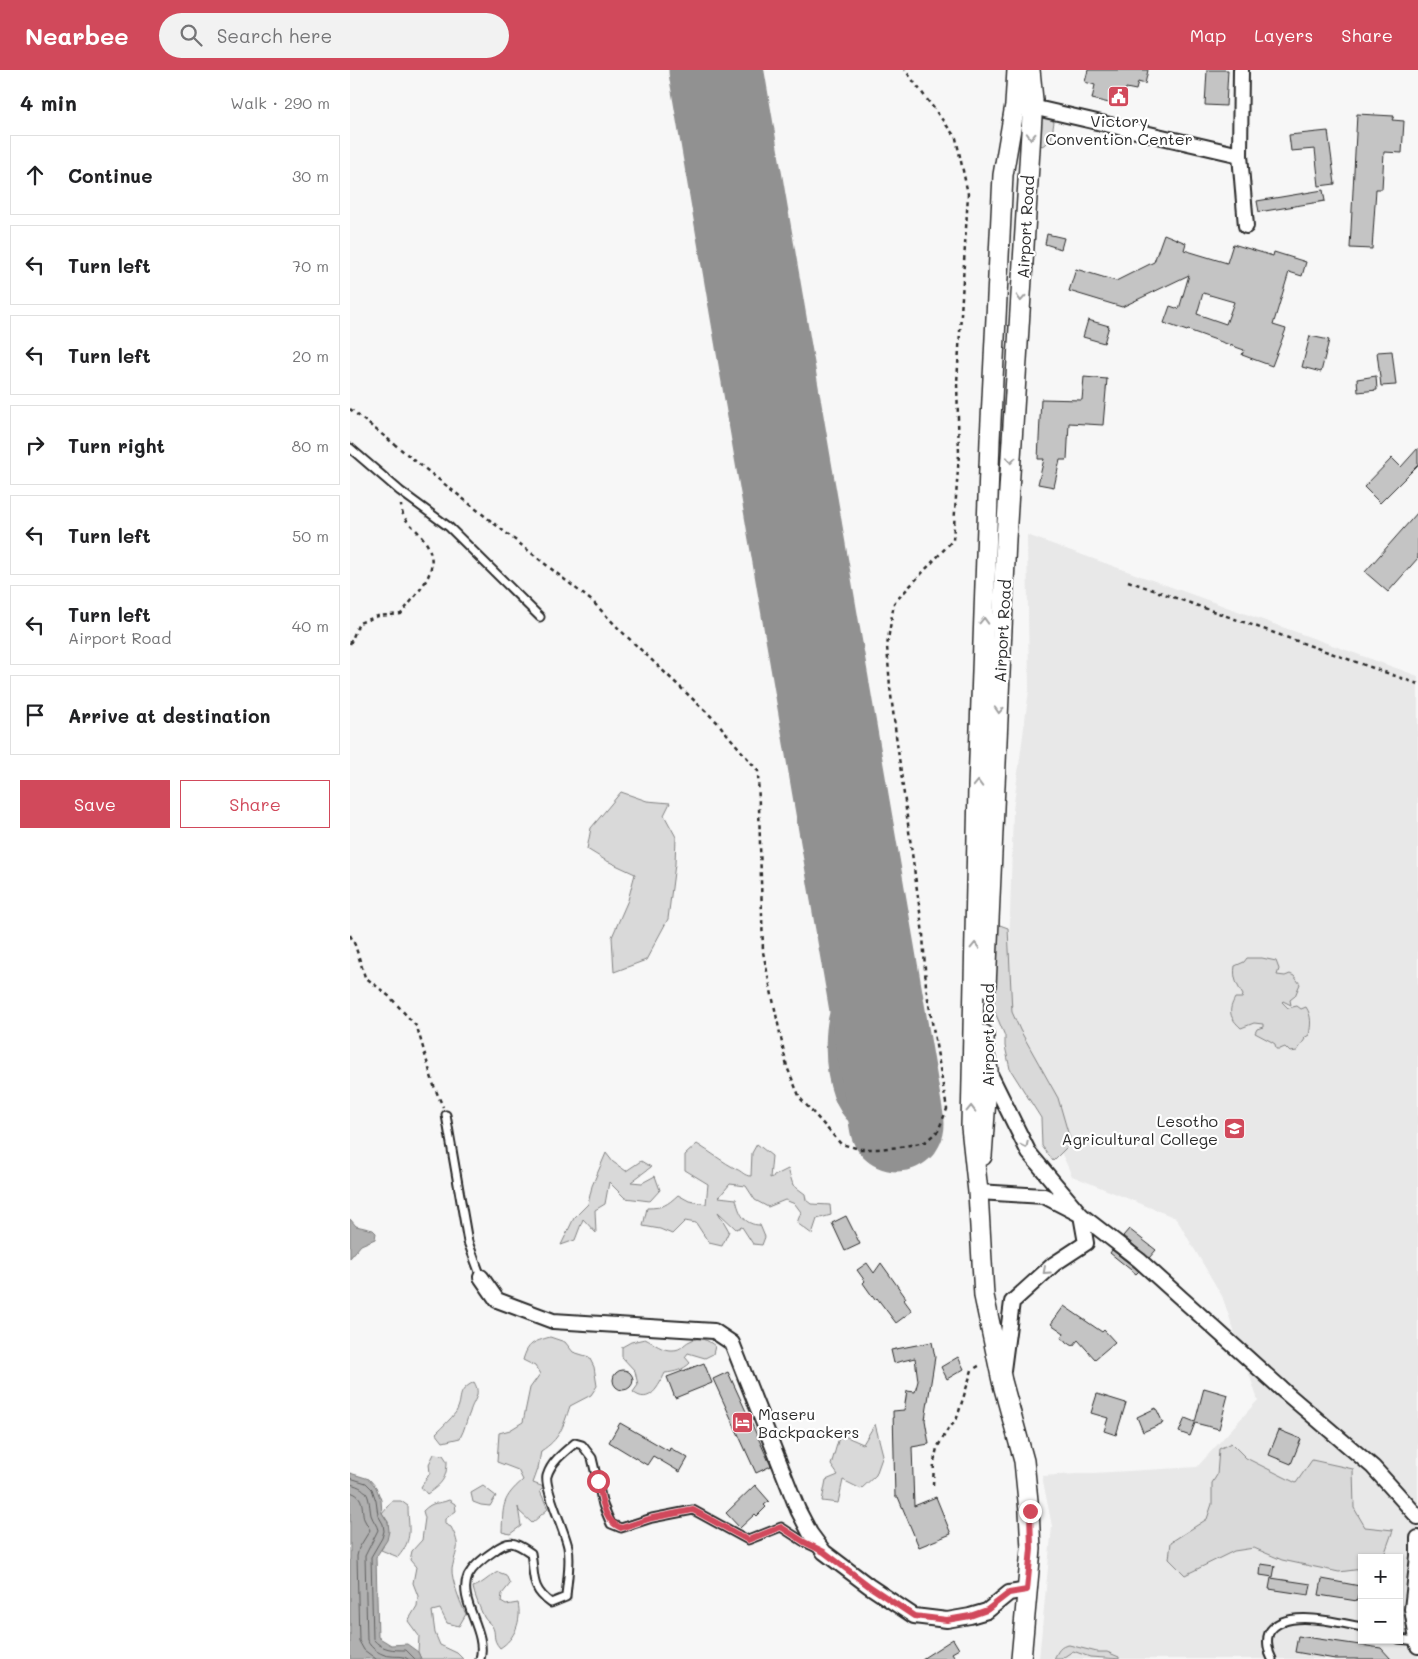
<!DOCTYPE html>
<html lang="en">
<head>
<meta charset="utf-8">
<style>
	body { margin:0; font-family:Mali,sans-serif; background:#f2f2f2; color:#202124 }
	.controls { position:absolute; right:15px; bottom:15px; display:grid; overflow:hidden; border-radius:0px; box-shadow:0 1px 4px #0004 }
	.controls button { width:45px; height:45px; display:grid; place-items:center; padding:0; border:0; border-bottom:1px solid #e0e0e0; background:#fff; color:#202124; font:25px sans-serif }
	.stop { position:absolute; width:15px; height:15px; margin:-11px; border:4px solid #d1495b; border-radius:50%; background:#fff }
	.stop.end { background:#d1495b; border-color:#fff; box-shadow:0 1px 5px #0008 }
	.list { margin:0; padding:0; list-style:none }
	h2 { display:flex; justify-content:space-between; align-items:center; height:65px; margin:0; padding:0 20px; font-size:21px }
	h2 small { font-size:16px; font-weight:400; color:#757577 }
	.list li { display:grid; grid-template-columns:32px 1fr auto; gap:15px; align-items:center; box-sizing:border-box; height:80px; margin:0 10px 10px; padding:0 10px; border:1px solid #e0e0e0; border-radius:0px }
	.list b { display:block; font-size:19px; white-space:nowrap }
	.list p { margin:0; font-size:16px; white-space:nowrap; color:#757577 }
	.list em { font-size:16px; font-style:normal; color:#757577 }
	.actions { display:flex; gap:10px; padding:15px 20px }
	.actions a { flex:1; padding:11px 0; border:1px solid #d1495b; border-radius:0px; text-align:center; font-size:18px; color:#d1495b }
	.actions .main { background:#d1495b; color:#fff }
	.icon { flex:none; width:28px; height:28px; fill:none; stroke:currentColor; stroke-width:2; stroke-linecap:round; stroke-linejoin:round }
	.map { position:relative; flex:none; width:1068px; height:1589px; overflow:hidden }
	header { display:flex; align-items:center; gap:30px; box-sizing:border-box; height:70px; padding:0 25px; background:#d1495b; color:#fff }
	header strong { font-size:24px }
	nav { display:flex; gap:28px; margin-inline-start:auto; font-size:18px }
	.search { width:350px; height:45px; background:#f2f2f2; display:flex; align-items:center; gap:12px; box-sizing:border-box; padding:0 18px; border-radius:28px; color:#757577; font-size:19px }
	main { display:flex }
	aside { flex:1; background:#fff }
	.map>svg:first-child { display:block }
</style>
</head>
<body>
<header>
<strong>Nearbee</strong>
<div class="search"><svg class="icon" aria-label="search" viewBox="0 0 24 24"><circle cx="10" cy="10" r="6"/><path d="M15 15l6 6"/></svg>Search here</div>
<nav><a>Map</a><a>Layers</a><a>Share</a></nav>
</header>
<main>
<aside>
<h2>4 min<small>Walk · 290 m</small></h2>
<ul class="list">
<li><svg class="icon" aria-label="ahead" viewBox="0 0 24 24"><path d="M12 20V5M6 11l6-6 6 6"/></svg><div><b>Continue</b></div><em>30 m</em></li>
<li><svg class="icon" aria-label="left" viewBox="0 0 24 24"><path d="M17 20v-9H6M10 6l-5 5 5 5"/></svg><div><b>Turn left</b></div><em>70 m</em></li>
<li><svg class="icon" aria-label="left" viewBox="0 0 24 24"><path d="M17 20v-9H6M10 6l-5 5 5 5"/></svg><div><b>Turn left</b></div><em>20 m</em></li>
<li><svg class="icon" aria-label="right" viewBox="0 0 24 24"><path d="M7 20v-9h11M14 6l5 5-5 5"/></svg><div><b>Turn right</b></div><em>80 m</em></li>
<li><svg class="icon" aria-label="left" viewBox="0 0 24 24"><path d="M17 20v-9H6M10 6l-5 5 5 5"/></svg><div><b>Turn left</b></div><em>50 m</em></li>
<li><svg class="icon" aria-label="left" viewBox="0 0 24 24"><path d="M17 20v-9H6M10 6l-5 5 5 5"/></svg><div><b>Turn left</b><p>Airport Road</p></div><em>40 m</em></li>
<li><svg class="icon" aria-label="arrive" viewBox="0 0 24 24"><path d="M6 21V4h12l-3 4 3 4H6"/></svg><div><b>Arrive at destination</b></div></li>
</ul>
<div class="actions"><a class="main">Save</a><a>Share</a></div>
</aside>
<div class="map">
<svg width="1068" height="1589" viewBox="0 0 1068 1589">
	<rect width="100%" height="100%" fill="#f7f7f7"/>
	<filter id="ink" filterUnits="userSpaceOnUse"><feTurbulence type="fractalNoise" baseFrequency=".02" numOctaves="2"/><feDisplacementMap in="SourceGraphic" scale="10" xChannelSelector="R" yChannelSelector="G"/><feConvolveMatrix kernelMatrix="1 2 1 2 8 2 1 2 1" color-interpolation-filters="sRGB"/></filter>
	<g filter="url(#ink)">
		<path fill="#e8e8e8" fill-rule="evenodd" d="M677 465 1068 606V1589H689L702 1456 692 1406 847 1397 908 1330 872 1226 826 1148 722 1106 679 1012 657 951 663 740 679 620ZM1012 1488H1049V1570H1012Z"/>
		<g fill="#d9d9d9" stroke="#828282">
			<polygon points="687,45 694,45 704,52 701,71 692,76 688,73"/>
			<polygon points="271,722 297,731 320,733 314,745 326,767 325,794 318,849 296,890 264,902 262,867 278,830 285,804 255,790 237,779 241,758"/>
			<polygon points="647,854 658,858 662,942 670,960 708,1028 721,1073 703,1091 692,1076 691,1048 660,999 655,976 655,966 644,940"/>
			<path d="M897 888H912L926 891 929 899 927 905 935 906 940 904 944 906 950 914 945 926 940 930 941 935 933 931 932 932 938 938 947 936 951 939 956 937C962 946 961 955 959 965L954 968 955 969 947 981 940 982 935 977 930 979H926L925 974 922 972 905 963 907 959 913 957V954L904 953 891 958C879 947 878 941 885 928H892L893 925C887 915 883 908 885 896L894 892Z"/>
			<path d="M347 1074C360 1082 373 1092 386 1099 392 1101 394 1106 401 1106L402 1083 407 1074 422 1086 420 1108 438 1099 443 1115 455 1124 456 1130 461 1134 480 1135 481 1145 467 1149 462 1164 447 1153 451 1142 445 1134 435 1130 418 1137 405 1130 396 1116 380 1114 369 1127 386 1129C389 1143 394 1155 410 1155L415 1167 412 1175 403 1174 392 1157 386 1159 368 1142 379 1161 372 1176 359 1173 346 1153 335 1151 322 1164 310 1159 293 1156 297 1138C313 1138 317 1135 328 1125L339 1131 356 1134 358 1114 335 1100V1085Z"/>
			<polygon points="256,1083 263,1092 276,1101 291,1091 301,1097 281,1112 292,1113 305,1106 310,1120 300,1131 275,1128 259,1112 255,1134 245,1140 246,1163 233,1149 225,1170 211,1175 224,1148 238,1134 242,1116"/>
			<path d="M200 1267 215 1272 223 1282 239 1287 244 1297 247 1316 241 1325 220 1336C213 1357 210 1369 191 1381L188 1399 183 1413 194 1417 190 1421 198 1439 182 1453 169 1441 168 1437 171 1456 160 1464 152 1462C153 1435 152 1428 173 1410L168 1400 147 1392 149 1363 160 1360 173 1352 180 1318 190 1304 185 1296 173 1290C178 1273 183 1272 200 1267Z"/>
			<path d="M295 1269C304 1273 312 1281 323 1280 332 1280 333 1274 340 1271 349 1266 358 1270 365 1276L363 1284 355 1288 338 1283 335 1287 340 1293C333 1300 325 1302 315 1303 309 1315 300 1336 283 1322L288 1315 285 1301 272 1287V1277L281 1272Z"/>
			<path d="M124 1312C132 1325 123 1330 120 1342 116 1351 115 1359 110 1368L93 1372 86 1363C93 1356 100 1350 106 1342 114 1328 105 1322 124 1312Z"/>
			<polygon points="525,1354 533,1385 526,1405 511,1419 493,1410 488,1433 472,1431 476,1410 488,1405 481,1395 490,1364 513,1374"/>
			<polygon points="881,1373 896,1388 946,1413 962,1390 1003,1399 1004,1438 1015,1457 1043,1460 1033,1488 1012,1488 1012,1499 989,1502 932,1490 904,1478 884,1481 835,1505 819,1489 821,1472 857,1449 862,1434 862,1413 867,1405 869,1379"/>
			<path d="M84 1384 93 1385 97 1391C97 1408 92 1414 77 1424L71 1417 80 1403 79 1394Z"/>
			<polygon points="133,1416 146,1426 140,1436 131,1435 123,1432 121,1423"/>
			<path d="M99 1430 105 1434 106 1441 95 1449V1454L101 1457C112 1478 106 1478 102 1499 101 1508 111 1536 116 1544L109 1556 97 1553 90 1539 82 1541 85 1563 90 1575 107 1583 113 1589H71L68 1582 69 1566 58 1551 67 1536 68 1526 63 1513 66 1497 60 1490 62 1481 72 1470 75 1448 73 1441C84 1430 87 1435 99 1430Z"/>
			<path d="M42 1431H51L58 1436C58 1459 64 1468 48 1487L31 1480 33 1477 38 1452 32 1443Z"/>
			<path d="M148 1502 156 1505 160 1514 152 1524 151 1532 156 1535 168 1533C172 1550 165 1569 150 1578 141 1568 147 1564 142 1556 140 1553 136 1551 134 1547 131 1541 124 1524 123 1517 133 1514 139 1506 148 1502Z"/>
			<path d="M719 1575 747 1582H757L769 1587V1589L740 1587 723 1581 711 1589H704C708 1581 710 1576 719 1575Z"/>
		</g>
		<g fill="#b0b0b0" stroke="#7b7b7b">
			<polygon points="0,1149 6,1156 23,1160 26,1163 25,1169 11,1175 0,1188"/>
			<polygon points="0,1403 19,1409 26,1417 31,1430 32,1443 38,1452 39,1461 37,1470 26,1487 28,1567 41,1575 57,1574 68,1582 71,1589 0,1589"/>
		</g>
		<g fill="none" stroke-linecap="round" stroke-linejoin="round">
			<g stroke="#606060" stroke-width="1">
				<path d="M0 1408 16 1413 22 1419 26 1431 28 1445 33 1454 34 1461 32 1468 21 1487 23 1569C32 1580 43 1580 56 1580L65 1589"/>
				<path d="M0 1414C21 1419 18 1428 21 1445 23 1451 27 1455 28 1460L15 1486 17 1570C21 1579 32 1586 41 1586 48 1587 52 1585 58 1589"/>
				<path d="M0 1422C15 1426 11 1437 14 1449 16 1453 18 1456 20 1460L9 1478 7 1486 9 1571 14 1580 26 1589"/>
			</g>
			<path stroke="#919191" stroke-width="38" d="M513 858C514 873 515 888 512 903 509 920 501 934 497 951 492 975 493 1034 522 1044 532 1047 542 1047 551 1041 557 1038 560 1033 563 1027 570 1010 555 1001 547 987 540 974 534 960 528 946"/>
			<polyline stroke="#919191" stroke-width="95" points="366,0 547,1054"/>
		</g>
		<g fill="#c4c4c4" stroke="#2b2b2b" fill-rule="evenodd">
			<polygon points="738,0 798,0 795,14 788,12 786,20 776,18 772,36 742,29 745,15 735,12"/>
			<polygon points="857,0 878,0 876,36 855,35"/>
			<polygon points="1007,44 1044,46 1042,50 1054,51 1052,83 1034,82 1032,119 1026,119 1022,179 1000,178"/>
			<polygon points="978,61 985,114 969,116 965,79 941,81 939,65"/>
			<polygon points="973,120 975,131 909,142 907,131"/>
			<polygon points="697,164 714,168 711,179 695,174"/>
			<path d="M814 164 836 173 834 180 877 193 883 174 923 186 924 182 956 192 952 206 939 202 923 255 936 259 922 296 892 285 894 280 838 260 837 261 814 253 820 236 829 239 839 205 772 237 719 221 726 199 766 211 804 192ZM853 223 884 232 876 254 847 244Z"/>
			<polygon points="738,250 759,256 754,273 733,267"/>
			<polygon points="960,266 979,270 971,302 952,297"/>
			<polygon points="1042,281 1046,315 1031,316 1027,282"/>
			<polygon points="1026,306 1027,320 1008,322 1007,309"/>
			<polygon points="734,307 757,309 753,355 719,353 717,390 710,390 704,417 688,414 694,389 688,389 691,329 732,330"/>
			<polygon points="1068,378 1068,395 1030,433 1014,417 1042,388 1051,397"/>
			<polygon points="1068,442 1068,488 1038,522 1015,502"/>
			<polygon points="496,1146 510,1174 495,1181 482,1153"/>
			<polygon points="779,1159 806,1180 799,1188 773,1166"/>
			<polygon points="762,1180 789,1201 786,1204 760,1183"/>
			<polygon points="517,1193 524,1203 531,1193 556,1228 554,1230 562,1241 546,1253 527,1228 525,1230 513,1213 515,1211 507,1200"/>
			<polygon points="714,1236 752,1262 754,1260 765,1272 745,1289 728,1270 723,1276 711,1268 714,1263 701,1254"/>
			<polygon points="582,1272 585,1287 575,1350 579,1374 562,1377 564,1436 586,1427 601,1464 569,1477 548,1427 545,1427 543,1341 554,1340 557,1321 565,1322 568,1311 565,1288 544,1293 541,1280"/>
			<polygon points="608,1287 614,1299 597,1309 591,1297"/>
			<polygon points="354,1293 362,1313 325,1328 317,1307"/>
			<circle cx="273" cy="1310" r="10"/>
			<polygon points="378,1302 421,1396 406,1403 363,1309"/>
			<polygon points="854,1318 878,1325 869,1359 845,1353 840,1366 829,1362 835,1348 845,1352"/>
			<polygon points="747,1324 776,1333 766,1365 754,1361 758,1348 741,1343"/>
			<polygon points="806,1338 813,1353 793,1362 787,1347"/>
			<polygon points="270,1353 319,1381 320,1378 338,1388 330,1402 303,1386 297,1395 259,1372"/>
			<polygon points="929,1360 951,1369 941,1394 919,1385"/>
			<polygon points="405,1415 419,1431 414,1435 416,1437 407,1446 405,1444 390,1458 376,1443"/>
			<polygon points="911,1494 925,1496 923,1507 910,1505"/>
			<polygon points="921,1508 961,1514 959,1525 919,1519"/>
			<polygon points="972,1509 1010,1516 1007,1531 969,1525"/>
			<polygon points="948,1566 1031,1578 1041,1589 985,1589 945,1582"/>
			<polygon points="603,1569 609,1579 602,1583 606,1589 572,1589"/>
		</g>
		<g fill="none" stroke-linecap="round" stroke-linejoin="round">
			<defs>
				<g id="service">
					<polyline points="0,378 50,421 99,457 190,547"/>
					<polyline points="96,1045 118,1172 131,1207"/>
					<polyline points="1049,1569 1067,1571"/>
					<path d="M130 1589C138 1561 107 1531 118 1506 123 1496 135 1487 144 1481 160 1468 166 1473 181 1483 185 1506 180 1518 201 1533L216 1527C217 1511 221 1493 218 1477 215 1461 194 1418 197 1406 201 1392 214 1382 225 1373L232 1375 242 1388 253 1435 261 1454 271 1458 302 1448 343 1440 398 1470 431 1457 454 1472 469 1479"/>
					<path d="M922 1589C918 1582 916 1570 919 1563 933 1537 989 1553 1012 1557"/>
				</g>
				<g id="minor">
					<polyline points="891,0 890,85 896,156"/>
					<polyline points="682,37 890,85"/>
					<polyline points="638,1000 679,1083 731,1145 736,1173 704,1194 662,1232 653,1300"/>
					<polyline points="628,1122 694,1126 731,1145 789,1190 935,1322 1023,1397 1068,1447"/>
					<polyline points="131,1207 147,1230 203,1251 364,1261 382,1273 448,1440 460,1463 474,1482 519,1516 564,1546 597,1550 620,1546 637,1541 659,1523 677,1520"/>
					<polyline points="1068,1468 1068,1486 1062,1539 1068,1576"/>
				</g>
				<g id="secondary">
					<polyline points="667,0 665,35 653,105 640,370 628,717 621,1057 628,1122 634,1226 652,1311 674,1391 679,1441 681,1479 671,1589"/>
					<polyline points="636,917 656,469 683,30 680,0"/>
					<polyline points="632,1086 638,1000 634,982 634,965"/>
				</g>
			</defs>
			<use href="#service" stroke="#2b2b2b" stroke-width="11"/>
			<use href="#minor" stroke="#2b2b2b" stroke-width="18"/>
			<use href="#secondary" stroke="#2b2b2b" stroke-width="22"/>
			<g stroke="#2b2b2b" stroke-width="2.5" stroke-dasharray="4 4" stroke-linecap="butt">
				<polyline points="0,339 243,532 271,561 367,652 408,701 413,882 437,997 450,1028 491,1074 510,1079 528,1079 550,1077 575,1072 588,1061 597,1039 576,917 573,864 547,673 540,617 537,576 544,533 603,470 609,384 607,313 618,124 606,68 555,0"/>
				<polyline points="778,511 1068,614"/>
				<path d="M0 574 9 553 28 546 51 544C73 515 99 494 66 460 57 451 52 448 51 435"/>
				<polyline points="0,865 5,875 15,907 40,927 67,957 84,1016 93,1037"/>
				<polyline points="583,1415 584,1392 587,1378 598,1359 606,1351 622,1300 632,1294"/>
			</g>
			<use href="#service" stroke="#fff" stroke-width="7"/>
			<use href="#minor" stroke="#fff" stroke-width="14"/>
			<use href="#secondary" stroke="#fff" stroke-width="19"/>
		</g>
		<defs><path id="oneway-chevron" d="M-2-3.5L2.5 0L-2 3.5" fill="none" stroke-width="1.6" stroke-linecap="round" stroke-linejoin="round" transform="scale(1.25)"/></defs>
		<g stroke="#a0a0a0">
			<use href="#oneway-chevron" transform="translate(681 66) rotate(93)"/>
			<use href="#oneway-chevron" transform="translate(671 228) rotate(93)"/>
			<use href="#oneway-chevron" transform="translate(661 390) rotate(93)"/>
			<use href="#oneway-chevron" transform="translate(634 551) rotate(-88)"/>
			<use href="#oneway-chevron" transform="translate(649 640) rotate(93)"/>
			<use href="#oneway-chevron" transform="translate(628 714) rotate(-88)"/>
			<use href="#oneway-chevron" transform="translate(625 876) rotate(-89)"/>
			<use href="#oneway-chevron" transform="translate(621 1039) rotate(-89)"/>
			<use href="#oneway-chevron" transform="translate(675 1075) rotate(64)"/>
			<use href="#oneway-chevron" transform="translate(696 1201) rotate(138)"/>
		</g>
	</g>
	<g fill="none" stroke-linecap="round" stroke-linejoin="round" filter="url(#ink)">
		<path stroke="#d1495b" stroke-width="6" d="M248 1411C252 1429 253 1450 271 1458L302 1448 343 1440 398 1470 431 1457 454 1472 474 1482 519 1516 564 1546 597 1550 620 1546 637 1540 659 1523 677 1520 681 1479 680 1441"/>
	</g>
	<defs>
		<symbol id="civic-square" viewBox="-11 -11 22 22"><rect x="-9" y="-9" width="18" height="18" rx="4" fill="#d1495b" stroke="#fff"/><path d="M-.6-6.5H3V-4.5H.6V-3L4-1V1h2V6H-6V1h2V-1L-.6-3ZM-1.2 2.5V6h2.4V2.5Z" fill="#fff"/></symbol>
		<symbol id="university-square" viewBox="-11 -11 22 22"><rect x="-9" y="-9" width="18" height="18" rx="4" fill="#d1495b" stroke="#fff"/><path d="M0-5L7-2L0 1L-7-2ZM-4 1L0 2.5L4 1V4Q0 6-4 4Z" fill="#fff"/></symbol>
		<symbol id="hotel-square" viewBox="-11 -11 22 22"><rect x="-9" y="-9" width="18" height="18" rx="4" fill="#d1495b" stroke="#fff"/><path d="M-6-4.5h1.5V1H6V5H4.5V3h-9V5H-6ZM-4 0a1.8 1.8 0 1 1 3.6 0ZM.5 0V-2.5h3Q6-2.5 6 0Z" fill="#fff"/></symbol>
	</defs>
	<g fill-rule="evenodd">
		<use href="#civic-square" x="756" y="14" width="25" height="25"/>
		<use href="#university-square" x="872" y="1046" width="25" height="25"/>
		<use href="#hotel-square" x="380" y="1340" width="25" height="25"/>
	</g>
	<g text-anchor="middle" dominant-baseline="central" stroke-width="4.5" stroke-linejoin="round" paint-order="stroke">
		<g font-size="16" fill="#2b2b2b" stroke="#fff">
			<text x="769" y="50">Victory<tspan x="769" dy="18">Convention Center</tspan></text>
			<text x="868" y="1050" text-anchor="end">Lesotho<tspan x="868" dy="18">Agricultural College</tspan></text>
			<text x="408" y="1343" text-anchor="start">Maseru<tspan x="408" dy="18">Backpackers</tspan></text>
		</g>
		<g font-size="16" fill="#2b2b2b" stroke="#fff">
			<text transform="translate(675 157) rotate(-87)">Airport Road</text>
			<text transform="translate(652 561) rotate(-87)">Airport Road</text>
			<text transform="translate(637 965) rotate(-90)">Airport Road</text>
		</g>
	</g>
</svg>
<div class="controls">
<button>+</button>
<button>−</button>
</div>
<div class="stop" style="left:248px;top:1411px"></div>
<div class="stop end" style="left:680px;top:1441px"></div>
</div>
</main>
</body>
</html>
